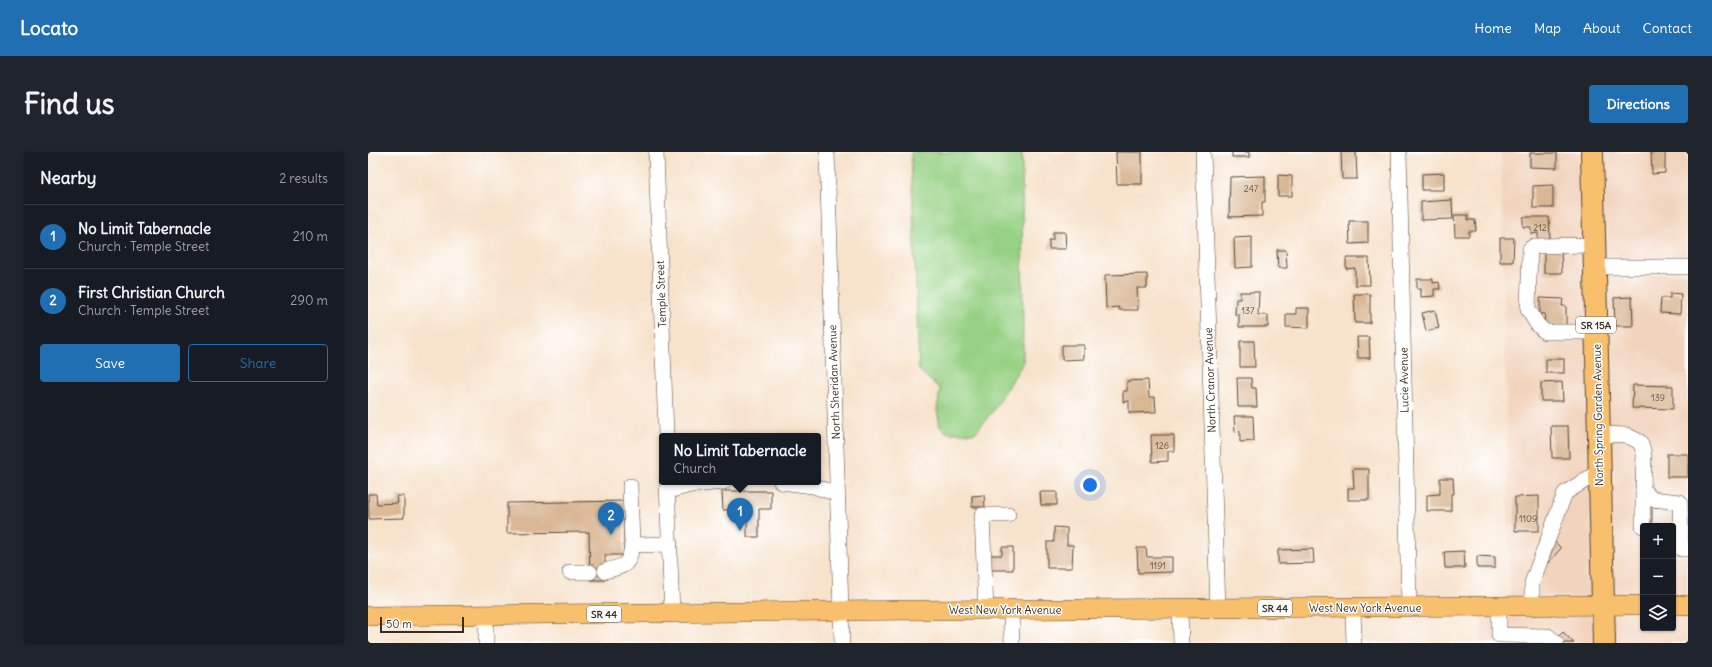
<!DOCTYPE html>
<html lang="en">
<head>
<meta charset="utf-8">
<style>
	body { margin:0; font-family:Delius,sans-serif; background:#20242c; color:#f1f3f6 }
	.controls { position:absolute; right:12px; bottom:12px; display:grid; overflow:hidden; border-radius:4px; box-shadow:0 1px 3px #0004 }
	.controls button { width:36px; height:36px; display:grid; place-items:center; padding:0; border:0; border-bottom:1px solid #363941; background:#171b24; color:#f1f3f6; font:20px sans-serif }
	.scale { position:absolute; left:12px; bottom:10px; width:84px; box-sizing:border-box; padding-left:4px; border:2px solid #3b2a1e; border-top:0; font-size:11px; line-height:14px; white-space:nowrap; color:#3b2a1e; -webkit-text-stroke:3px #fff; paint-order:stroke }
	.you { position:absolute; left:722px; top:333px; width:14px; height:14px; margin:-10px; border:3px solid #fff; border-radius:50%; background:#1a73e8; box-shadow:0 0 0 6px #1a73e833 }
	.badge { display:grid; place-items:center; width:26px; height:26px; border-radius:50%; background:#1f6fb2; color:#fff; font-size:13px; font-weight:700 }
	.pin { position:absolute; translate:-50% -33px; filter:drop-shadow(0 1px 2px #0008) }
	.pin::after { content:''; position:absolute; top:21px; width:14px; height:12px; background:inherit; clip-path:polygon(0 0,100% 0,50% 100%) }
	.popup { position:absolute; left:291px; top:281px; width:162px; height:52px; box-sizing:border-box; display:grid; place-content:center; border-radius:4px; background:#171b24; filter:drop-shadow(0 1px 3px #0005); font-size:13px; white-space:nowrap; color:#9ea1a6 }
	.popup b { font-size:15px; color:#f1f3f6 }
	.popup::after { content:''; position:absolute; left:50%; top:100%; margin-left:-8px; border:8px solid transparent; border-top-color:#171b24 }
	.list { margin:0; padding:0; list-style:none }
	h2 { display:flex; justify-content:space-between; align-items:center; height:52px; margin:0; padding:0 16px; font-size:17px }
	h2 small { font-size:13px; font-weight:400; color:#9ea1a6 }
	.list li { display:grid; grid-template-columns:26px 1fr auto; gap:12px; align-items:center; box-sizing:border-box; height:64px; padding:0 16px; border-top:1px solid #363941 }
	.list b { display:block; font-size:15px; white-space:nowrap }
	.list p { margin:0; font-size:13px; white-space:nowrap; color:#9ea1a6 }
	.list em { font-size:13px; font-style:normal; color:#9ea1a6 }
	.actions { display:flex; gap:8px; padding:12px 16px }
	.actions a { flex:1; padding:9px 0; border:1px solid #1f6fb2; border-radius:4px; text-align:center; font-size:14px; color:#1f6fb2 }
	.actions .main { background:#1f6fb2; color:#fff }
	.icon { flex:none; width:22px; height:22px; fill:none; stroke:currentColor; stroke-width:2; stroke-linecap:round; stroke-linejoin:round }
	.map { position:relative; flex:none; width:1320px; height:491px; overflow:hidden; border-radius:4px }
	header { display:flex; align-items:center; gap:24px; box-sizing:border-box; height:56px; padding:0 20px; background:#1f6fb2; color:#fff }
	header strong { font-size:19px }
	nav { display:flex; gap:22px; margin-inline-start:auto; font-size:14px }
	.intro { display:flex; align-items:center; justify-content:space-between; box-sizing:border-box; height:96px; padding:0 24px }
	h1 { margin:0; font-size:28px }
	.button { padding:10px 18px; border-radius:4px; background:#1f6fb2; color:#fff; font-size:14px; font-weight:700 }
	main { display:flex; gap:24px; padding:0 24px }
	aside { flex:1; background:#171b24; border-radius:4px; box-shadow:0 1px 3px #0004 }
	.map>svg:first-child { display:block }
</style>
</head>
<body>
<header>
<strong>Locato</strong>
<nav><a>Home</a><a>Map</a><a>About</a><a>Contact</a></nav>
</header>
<div class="intro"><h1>Find us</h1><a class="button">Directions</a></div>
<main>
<aside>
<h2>Nearby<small>2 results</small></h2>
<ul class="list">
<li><span class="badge">1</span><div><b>No Limit Tabernacle</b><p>Church · Temple Street</p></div><em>210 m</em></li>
<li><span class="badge">2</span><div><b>First Christian Church</b><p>Church · Temple Street</p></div><em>290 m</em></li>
</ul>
<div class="actions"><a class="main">Save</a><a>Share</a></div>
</aside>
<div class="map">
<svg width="1320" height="491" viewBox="0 0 1320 491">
	<rect width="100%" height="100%" fill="#fff"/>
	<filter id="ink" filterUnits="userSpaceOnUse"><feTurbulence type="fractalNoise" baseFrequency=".025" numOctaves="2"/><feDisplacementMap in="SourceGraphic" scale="8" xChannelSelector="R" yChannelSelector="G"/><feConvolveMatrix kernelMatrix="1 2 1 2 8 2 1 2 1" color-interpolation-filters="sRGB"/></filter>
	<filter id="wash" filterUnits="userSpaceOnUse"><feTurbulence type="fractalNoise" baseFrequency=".012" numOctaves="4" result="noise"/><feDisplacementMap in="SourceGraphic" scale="16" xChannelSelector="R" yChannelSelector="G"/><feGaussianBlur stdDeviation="0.9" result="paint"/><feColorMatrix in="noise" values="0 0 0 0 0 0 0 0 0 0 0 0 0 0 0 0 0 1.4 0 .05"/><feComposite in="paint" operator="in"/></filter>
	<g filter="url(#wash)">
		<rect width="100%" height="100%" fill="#f7e2cb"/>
		<g fill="#f2d4be">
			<polygon points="1133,0 1218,0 1229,447 1142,448"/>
			<polygon points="1229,0 1320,0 1320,108 1232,109"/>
			<polygon points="1320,121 1320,447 1305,447 1305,374 1275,374 1275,447 1241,447 1233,122"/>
			<polygon points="1230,460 1230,491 1113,491 1113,461"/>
			<polygon points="1241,460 1275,460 1275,476 1305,476 1305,460 1320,460 1320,491 1242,491"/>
		</g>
		<polygon fill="#97d184" stroke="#697e51" points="543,0 654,0 655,211 625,259 607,281 580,281 572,275 569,258 572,237 551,218"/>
		<g id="blocks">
			<g fill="#d9b795">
				<polygon points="748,0 774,0 774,32 749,32"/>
				<rect x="864" y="0" width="17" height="5"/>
				<polygon points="973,0 988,0 989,27 974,27"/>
				<polygon points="1283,0 1297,0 1297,21 1284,22"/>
				<polygon points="1162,1 1189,1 1189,16 1162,15"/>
				<polygon points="1076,21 1076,38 1054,38 1054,22"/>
				<polygon points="910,23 924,24 924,44 910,44"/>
				<polygon points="897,24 897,50 894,50 894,64 861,65 862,25"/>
				<polygon points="1185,33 1185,56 1165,56 1165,34"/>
				<polygon points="1084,48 1085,67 1053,68 1053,50"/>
				<polygon points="1086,63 1100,63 1100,68 1107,68 1108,79 1101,79 1101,84 1087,84"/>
				<polygon points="1155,65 1181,65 1182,87 1170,87 1170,81 1163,82 1163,75 1155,75"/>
				<polygon points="981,69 1000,69 1000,91 982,92"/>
				<polygon points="685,80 697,80 698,97 681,97 681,88 685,88"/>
				<polygon points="884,85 884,115 867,116 866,86"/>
				<polygon points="1132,86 1146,86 1145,110 1132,110"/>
				<polygon points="909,98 918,98 919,116 910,116"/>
				<polygon points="1193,98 1194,121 1176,121 1176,99"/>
				<polygon points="978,106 1001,106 1002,133 987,133 987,116 978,117"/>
				<polygon points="779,122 779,136 769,136 770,158 751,158 751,155 738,156 737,123"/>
				<polygon points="1049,127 1065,127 1065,131 1071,130 1072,137 1066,137 1066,144 1053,145 1053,137 1049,137"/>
				<polygon points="872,140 891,140 890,163 900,163 900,175 871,175 871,163 867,163 868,147 872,147"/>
				<polygon points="1302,141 1313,142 1312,162 1292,161 1293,146 1302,146"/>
				<polygon points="986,142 1002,142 1002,171 987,171"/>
				<polygon points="1264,145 1265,174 1247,174 1246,146"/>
				<polygon points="1172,146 1195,147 1194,154 1198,154 1198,174 1176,173 1177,162 1172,162"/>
				<polygon points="928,156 941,156 941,176 918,175 918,162 928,162"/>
				<polygon points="1067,158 1071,176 1058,179 1054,161"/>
				<polygon points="989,185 1001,185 1002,206 990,206"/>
				<polygon points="872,189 886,189 887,215 872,215"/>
				<polygon points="694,193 716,193 716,207 694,208"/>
				<rect x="1178" y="207" width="18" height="14"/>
				<polygon points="869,226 883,226 884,236 888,236 889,255 870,255"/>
				<polygon points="780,228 781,245 787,245 788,260 761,261 761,249 755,250 755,239 759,239 759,229"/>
				<polygon points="1194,230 1195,249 1173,249 1173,231"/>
				<polygon points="1265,233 1305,234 1305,257 1264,256"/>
				<polygon points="866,264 885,264 886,289 872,290 872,279 867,280"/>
				<polygon points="1183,274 1200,274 1201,306 1184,306"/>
				<polygon points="783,283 806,283 806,299 800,299 800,309 784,310"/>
				<rect x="1299" y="302" width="21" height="23"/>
				<polygon points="985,317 1001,317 1001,348 980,348 980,336 986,336"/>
				<polygon points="1072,326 1085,326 1086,342 1083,342 1083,359 1059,359 1059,343 1072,342"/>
				<polygon points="354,339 403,339 403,357 391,357 391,385 379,385 379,357 355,358"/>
				<polygon points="672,340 689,340 689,353 673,353"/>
				<polygon points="0,342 8,342 9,352 30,351 29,344 36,344 36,366 1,367"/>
				<polygon points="616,343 617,355 604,355 604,344"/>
				<polygon points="1171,344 1171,379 1147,379 1147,345"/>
				<polygon points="256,349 256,403 237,403 237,428 222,428 221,380 139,381 139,351"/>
				<rect x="1284" y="355" width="22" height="19"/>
				<polygon points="686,375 699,376 699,393 705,393 704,416 679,416 679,390 686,390"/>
				<polygon points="1185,388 1193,396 1180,411 1171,403"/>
				<polygon points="634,395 645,395 645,418 619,418 619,403 634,403"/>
				<polygon points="769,396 778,396 779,405 804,405 804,420 770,421"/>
				<polygon points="945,397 946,411 910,412 910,398"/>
				<polygon points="1096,399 1097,416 1077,416 1076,400"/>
				<polygon points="1109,404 1127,405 1127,416 1109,416"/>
				<polygon points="1195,480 1206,491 1184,491"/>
			</g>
		</g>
	</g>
	<g filter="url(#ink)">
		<use href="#blocks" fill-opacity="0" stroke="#574638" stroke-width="1"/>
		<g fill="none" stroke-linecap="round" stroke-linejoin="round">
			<defs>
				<g id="minor">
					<polyline points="288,0 298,284"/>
					<polyline points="459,0 474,491"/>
					<polyline points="835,0 850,457"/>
					<polyline points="1031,0 1041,455"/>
					<polyline points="1226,93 1166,94 1162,97 1160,157 1169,172 1177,180 1228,180"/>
					<polyline points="1227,115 1320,115"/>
					<polyline points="1231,282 1258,283 1272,290 1276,301 1275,338 1284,347 1312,350 1313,397 1320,397"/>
					<polyline points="299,330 304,461"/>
					<polyline points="413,330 445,334 469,342"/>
					<polyline points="262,334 264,393 302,392"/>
					<polyline points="1275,338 1275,374"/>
					<polyline points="300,339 323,333 356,330"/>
					<path d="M237 419C257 414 262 413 264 393"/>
					<polyline points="202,420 222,420"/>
					<polyline points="1131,454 1131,483 1180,484 1188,491"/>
					<polyline points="1164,454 1164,431 1197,341 1232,319"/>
					<polyline points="985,456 986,491"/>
					<polyline points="812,457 813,491"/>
					<polyline points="618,458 614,363 640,363"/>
					<polyline points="643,459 644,491"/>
					<polyline points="118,463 118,491"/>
				</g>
				<g id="major">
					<polyline points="1305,453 1320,453"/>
					<polyline points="0,464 556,458 1275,453"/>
				</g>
				<polyline id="highway" points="1224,0 1236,491"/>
			</defs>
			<use href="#minor" stroke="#574638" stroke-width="16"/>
			<use href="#major" stroke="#574638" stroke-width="20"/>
			<use href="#highway" stroke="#574638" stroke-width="24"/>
			<use href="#minor" stroke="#fff" stroke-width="15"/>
			<use href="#major" stroke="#f8bf6c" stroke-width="19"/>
			<use href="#highway" stroke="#f8bf6c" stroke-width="22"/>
		</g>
	</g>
	<g text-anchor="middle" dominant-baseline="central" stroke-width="3" stroke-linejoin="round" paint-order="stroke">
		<g font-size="9" fill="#624d3c">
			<text x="883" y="36">247</text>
			<text x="1172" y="75">212</text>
			<text x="880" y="158">137</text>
			<text x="1290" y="245">139</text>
			<text x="794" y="293">126</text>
			<text x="1160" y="366">1109</text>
			<text x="790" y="413">1191</text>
		</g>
		<g fill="#fff" stroke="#766a62" stroke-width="1">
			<rect x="1208" y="165" width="40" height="16" rx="3"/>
			<rect x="890" y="448" width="34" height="16" rx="3"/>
			<rect x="219" y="454" width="34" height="16" rx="3"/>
		</g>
		<g font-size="10" font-weight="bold" fill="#3b2a1e">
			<text x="1228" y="173">SR 15A</text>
			<text x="907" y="456">SR 44</text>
			<text x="236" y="462">SR 44</text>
		</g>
		<g font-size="11" fill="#3b2a1e" stroke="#fff">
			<text transform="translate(293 142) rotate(-92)">Temple Street</text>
			<text transform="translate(842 228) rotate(-92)">North Cranor Avenue</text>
			<text transform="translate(1036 228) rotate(-91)">Lucie Avenue</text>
			<text transform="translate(466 230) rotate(-92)">North Sheridan Avenue</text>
			<text transform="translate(1230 263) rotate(-91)">North Spring Garden Avenue</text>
			<text x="997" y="456">West New York Avenue</text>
			<text x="637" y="458">West New York Avenue</text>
		</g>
	</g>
</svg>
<div class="controls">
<button>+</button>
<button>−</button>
<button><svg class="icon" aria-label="layers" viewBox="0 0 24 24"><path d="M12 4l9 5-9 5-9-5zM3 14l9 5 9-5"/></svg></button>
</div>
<div class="scale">50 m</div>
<div class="you"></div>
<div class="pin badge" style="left:372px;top:379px">1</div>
<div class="popup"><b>No Limit Tabernacle</b>Church</div>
<div class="pin badge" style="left:243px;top:383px">2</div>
</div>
</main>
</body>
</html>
